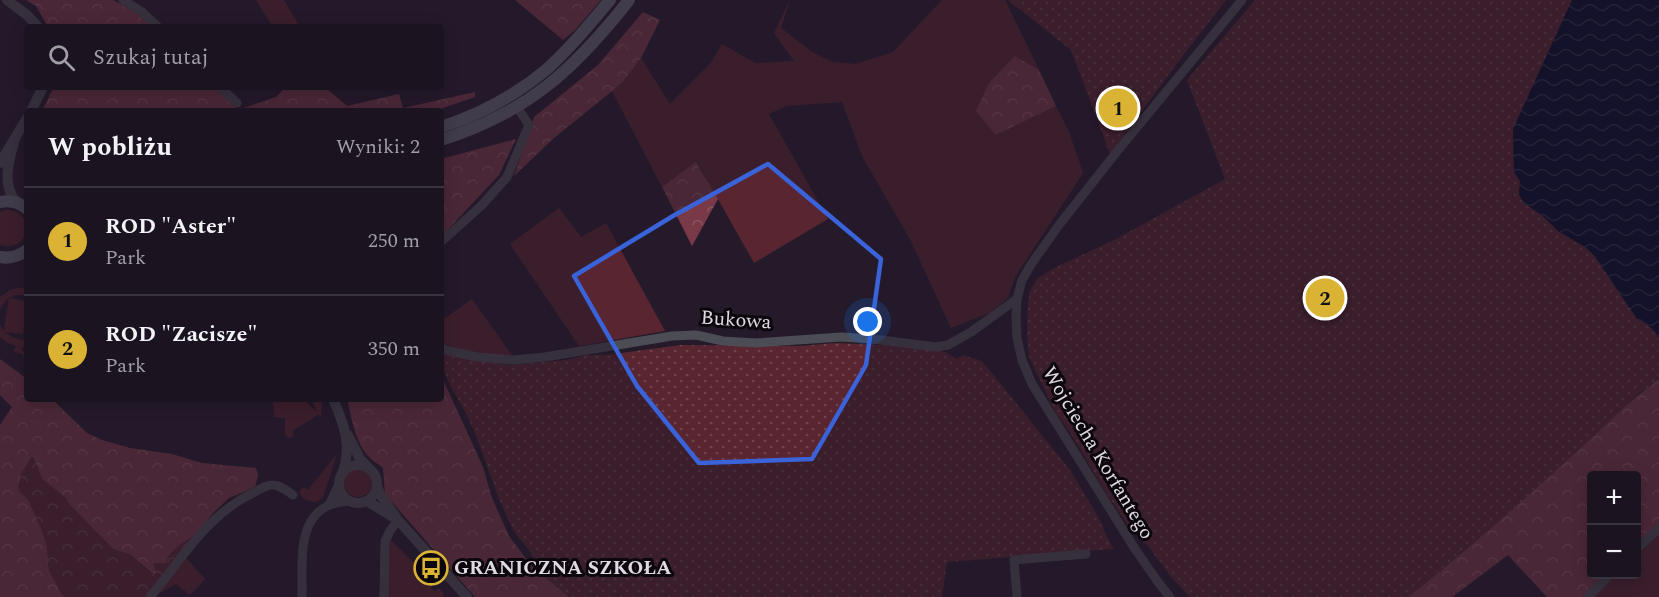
<!DOCTYPE html>
<html lang="pl">
<head>
<meta charset="utf-8">
<style>
	body { margin:0; font-family:Spectral,serif; background:#241d29; color:#f1f3f6 }
	.controls { position:absolute; right:18px; bottom:18px; display:grid; overflow:hidden; border-radius:6px; box-shadow:0 3px 15px #0003 }
	.controls button { width:54px; height:54px; display:grid; place-items:center; padding:0; border:0; border-bottom:2px solid #39333e; background:#1b1420; color:#f1f3f6; font:30px sans-serif }
	.you { position:absolute; left:868px; top:322px; width:21px; height:21px; margin:-15px; border:4px solid #fff; border-radius:50%; background:#1a73e8; box-shadow:0 0 0 9px #1a73e833 }
	.badge { display:grid; place-items:center; width:39px; height:39px; border-radius:50%; background:#dab334; color:#111; font-size:20px; font-weight:700 }
	.pin { position:absolute; translate:-50% -50%; border:3px solid #fff; box-shadow:0 2px 6px #0006 }
	.list { margin:0; padding:0; list-style:none }
	h2 { display:flex; justify-content:space-between; align-items:center; height:78px; margin:0; padding:0 24px; font-size:26px }
	h2 small { font-size:20px; font-weight:400; color:#a09ea5 }
	.list li { display:grid; grid-template-columns:39px 1fr auto; gap:18px; align-items:center; box-sizing:border-box; height:108px; padding:0 24px; border-top:2px solid #39333e }
	.list b { display:block; font-size:22px; white-space:nowrap }
	.list p { margin:0; font-size:20px; white-space:nowrap; color:#a09ea5 }
	.list em { font-size:20px; font-style:normal; color:#a09ea5 }
	.icon { flex:none; width:33px; height:33px; fill:none; stroke:currentColor; stroke-width:2; stroke-linecap:round; stroke-linejoin:round }
	.map { position:relative; flex:none; width:1659px; height:597px; overflow:hidden }
	.search { position:absolute; background:#1b1420; box-shadow:0 3px 15px #0003; left:24px; top:24px; width:420px; height:66px; display:flex; align-items:center; gap:15px; box-sizing:border-box; padding:0 21px; border-radius:6px; color:#a09ea5; font-size:22px }
	.panel { position:absolute; background:#1b1420; box-shadow:0 3px 15px #0003; left:24px; top:108px; width:420px; height:294px; border-radius:6px }
	.map>svg:first-child { display:block }
</style>
</head>
<body>
<div class="map">
<svg width="1659" height="597" viewBox="0 0 1659 597">
	<defs>
		<pattern id="forest-crowns" width="20" height="18" patternUnits="userSpaceOnUse" patternTransform="scale(1.5)"><rect width="20" height="18" fill="#793947"/><path d="M2 6a3 3 0 1 1 6 0M12 15a3 3 0 1 1 6 0" fill="none" stroke="#8c5561"/></pattern>
		<pattern id="park-crowns" width="20" height="18" patternUnits="userSpaceOnUse" patternTransform="scale(1.5)"><rect width="20" height="18" fill="#582530"/><path d="M2 6a3 3 0 1 1 6 0M12 15a3 3 0 1 1 6 0" fill="none" stroke="#70444e"/></pattern>
		<pattern id="garden-dots" width="8" height="8" patternUnits="userSpaceOnUse" patternTransform="scale(1.5)"><rect width="8" height="8" fill="#582530"/><path d="M2 2h.1M6 6h.1" fill="none" stroke="#70444e" stroke-width="1.8" stroke-linecap="round"/></pattern>
		<pattern id="water-waves" width="16" height="10" patternUnits="userSpaceOnUse" patternTransform="scale(1.5)"><rect width="16" height="10" fill="#000a2b"/><path d="M0 5q4-4 8 0t8 0" fill="none" stroke="#252d4a"/></pattern>
	</defs>
	<rect width="100%" height="100%" fill="#241a2a"/>
	<g fill="#582530">
		<polygon points="256,0 284,0 300,27 273,27"/>
		<polygon points="790,0 781,28 812,52 833,62 856,64 893,52 942,0 1005,0 1039,70 1015,56 996,135 1056,106 1069,132 1083,173 1015,277 1008,298 989,313 951,328 910,239 863,158 842,102 786,106 769,114 828,219 754,263 697,162 662,187 612,91 622,83 641,58 670,104 710,64 722,44 755,63 794,61 774,33"/>
		<polygon points="559,208 581,237 606,223 665,331 579,346 510,244"/>
		<path d="M5 210C37 209 31 254 0 245V212Z"/>
		<polygon points="19,288 27,288 27,295 16,295 9,298 27,301 23,334 4,332 14,338 27,341 27,348 21,347 23,351 27,352 27,361 22,354 14,352 16,346 8,343 0,337 0,325 4,331 9,298 6,300 0,309 0,297 10,290"/>
		<path d="M472 299 514 358C489 355 464 354 441 342V321Z"/>
		<polygon points="273,399 303,399 318,413 311,399 321,399 322,401 321,417 319,414 292,431 294,436 289,438 285,435 285,418 274,417"/>
		<path d="M337 454 323 497 317 502C309 502 302 499 299 492L303 487 308 490Z"/>
		<circle cx="358" cy="483" r="14"/>
		<polygon points="1659,534 1659,597 1593,597 1617,575 1636,574 1637,556"/>
		<polygon points="389,538 421,570 420,574 423,575 432,584 431,588 435,591 439,588 444,595 443,597 386,597"/>
		<polygon points="185,557 205,579 190,595 176,584 156,595"/>
	</g>
	<g fill="url(#forest-crowns)">
		<polygon points="26,0 113,0 138,14 152,27 48,27 36,6"/>
		<polygon points="515,0 601,0 574,31 563,40"/>
		<polygon points="643,12 660,20 641,58 622,83 554,138 514,176 534,117 598,65"/>
		<polygon points="1015,56 1039,70 1056,106 996,135 976,111 989,83"/>
		<polygon points="54,87 214,87 238,110 276,97 286,87 325,87 347,106 399,94 403,108 475,92 475,97 434,111 42,111"/>
		<polygon points="516,139 499,175 441,237 441,159"/>
		<polygon points="696,162 718,199 692,246 662,187"/>
		<polygon points="0,359 27,379 27,399 52,399 87,433 102,440 130,448 172,454 202,463 256,468 258,475 255,487 229,498 214,512 194,536 180,545 157,575 152,573 131,555 113,549 68,503 66,498 42,479 33,457 20,492 28,499 41,528 47,546 49,571 65,597 0,597 0,425 12,407 0,395"/>
		<path d="M441 375 483 467 492 498 509 536 530 564 569 597H475L385 494 383 468C379 464 374 462 371 459 355 444 352 419 347 399H441Z"/>
		<path d="M1659 379V525L1637 546 1636 476H1592V574L1607 575 1583 597H1547L1508 555 1452 597H1408C1466 551 1521 502 1576 452 1603 428 1629 400 1659 379Z"/>
	</g>
	<path fill="url(#park-crowns)" d="M32 456 42 479 66 498 68 503 113 549 131 555 151 573 156 574 153 563H166C169 549 183 543 194 536L148 597H65L62 595 49 571 47 546 41 528 28 499 20 492 18 487 21 473Z"/>
	<g fill="url(#garden-dots)">
		<polygon points="1008,0 1226,0 1178,62 1110,154 1071,50"/>
		<path d="M1255 0H1572L1513 129 1514 172 1520 181 1519 194 1523 202 1544 217 1558 231 1585 247 1594 255 1637 319C1646 324 1654 328 1659 338V379L1639 393 1608 423 1504 517 1408 597H1190L1171 577 1148 546 1127 524 1105 491 1075 440 1056 413 1029 357 1027 333 1028 302 1030 291 1037 279 1054 268 1116 239 1225 179 1187 80Z"/>
		<path d="M836 343 899 346 945 352 957 359 963 355 982 361 1070 470 1098 517 1113 549 947 562 942 597H569L529 562 533 557C529 547 520 541 514 531 495 497 486 456 469 420 460 399 441 377 441 353L442 352 496 363 512 365 566 360 587 355H607L680 345 800 346Z"/>
	</g>
	<path fill="url(#water-waves)" d="M1572 0H1659V338C1654 328 1646 324 1637 319L1594 255 1585 247 1558 231 1544 217 1523 202 1519 194 1520 181 1514 172 1513 129Z"/>
	<g fill="none" stroke-linecap="round" stroke-linejoin="round">
		<g stroke="#4c4c55" stroke-width="9">
			<polyline points="123,0 142,12 158,27"/>
			<polyline points="220,87 237,103"/>
			<polyline points="441,242 481,206 507,177 529,125 517,107"/>
			<polyline points="441,347 445,350 477,357 514,360 545,357 672,336 696,335 723,341 756,343 841,337 873,339 936,347 948,345 971,332 1017,299"/>
			<polyline points="329,505 339,484"/>
			<polyline points="1636,550 1659,528"/>
			<path d="M150 597C182 559 208 513 255 492 260 489 266 485 272 485 279 484 287 491 293 495"/>
			<path d="M302 597C303 567 295 521 329 505 334 503 342 502 348 501"/>
			<polyline points="384,597 385,541 390,531 398,520"/>
			<polyline points="1017,597 1014,560 1086,554"/>
			<polyline points="1170,597 1158,582 1135,549 1032,384 1022,360 1017,338 1016,318 1017,299 1022,280 1032,263 1059,225 1119,149 1242,0"/>
			<polyline points="1588,597 1611,574"/>
		</g>
		<g stroke="#4c4c55" stroke-width="10">
			<polyline points="7,0 27,15 38,27"/>
			<polyline points="31,111 43,87"/>
			<path d="M16 136C9 159 0 187 18 203"/>
			<polyline points="0,163 27,118"/>
			<path d="M333 399C344 424 352 445 343 472"/>
			<polyline points="348,435 360,459 368,467"/>
			<circle cx="358" cy="484" r="19"/>
			<polyline points="377,486 380,494 398,520 467,597"/>
			<polyline points="367,501 393,517"/>
		</g>
		<g stroke="#656673" stroke-width="12">
			<path d="M441 127C479 115 516 95 547 69 570 48 590 24 610 0"/>
			<path d="M441 140C527 113 574 70 629 0"/>
			<path d="M0 202C10 200 19 202 27 209"/>
			<path d="M0 257C10 259 19 256 27 250"/>
		</g>
	</g>
	<path d="M0 0H1659V597H0ZM768 164 881 259 866 365 812 459 699 463 637 386 574 276 673 216Z" fill="#241a2a" fill-opacity=".55" fill-rule="evenodd"/>
	<path fill="none" stroke="#3a63da" stroke-width="4.5" stroke-linejoin="round" d="M768 164 881 259 866 365 812 459 699 463 637 386 574 276 673 216Z"/>
	<defs>
		<symbol id="bus-ring" viewBox="-11 -11 22 22"><circle r="9.5" fill="#0b070d" stroke="#dab334" stroke-width="1.5"/><path d="M-5-6H5V4H4V6H2V4H-2V6H-4V4H-5ZM-3.5-4V0h7V-4ZM-3.5 1.2v1.5H-2V1.2ZM2 1.2v1.5H3.5V1.2Z" fill="#dab334"/></symbol>
	</defs>
	<g fill-rule="evenodd">
		<use href="#bus-ring" x="412" y="549" width="38" height="38"/>
	</g>
	<g text-anchor="middle" dominant-baseline="central" stroke-width="6" stroke-linejoin="round" paint-order="stroke">
		<g font-size="20" fill="#e0d9e4" stroke="#0b070d">
			<text transform="translate(736 320) rotate(4)">Bukowa</text>
			<text transform="translate(1098 453) rotate(59)">Wojciecha Korfantego</text>
		</g>
		<g font-size="20" font-weight="bold" fill="#e0d9e4" stroke="#0b070d" text-anchor="start">
			<text x="454" y="568">GRANICZNA SZKOŁA</text>
		</g>
	</g>
</svg>
<div class="controls">
<button>+</button>
<button>−</button>
</div>
<div class="you"></div>
<div class="pin badge" style="left:1118px;top:108px">1</div>
<div class="pin badge" style="left:1325px;top:298px">2</div>
<div class="search"><svg class="icon" aria-label="search" viewBox="0 0 24 24"><circle cx="10" cy="10" r="6"/><path d="M15 15l6 6"/></svg>Szukaj tutaj</div>
<section class="panel">
<h2>W pobliżu<small>Wyniki: 2</small></h2>
<ul class="list">
<li><span class="badge">1</span><div><b>ROD &quot;Aster&quot;</b><p>Park</p></div><em>250 m</em></li>
<li><span class="badge">2</span><div><b>ROD &quot;Zacisze&quot;</b><p>Park</p></div><em>350 m</em></li>
</ul>
</section>
</div>
</body>
</html>
